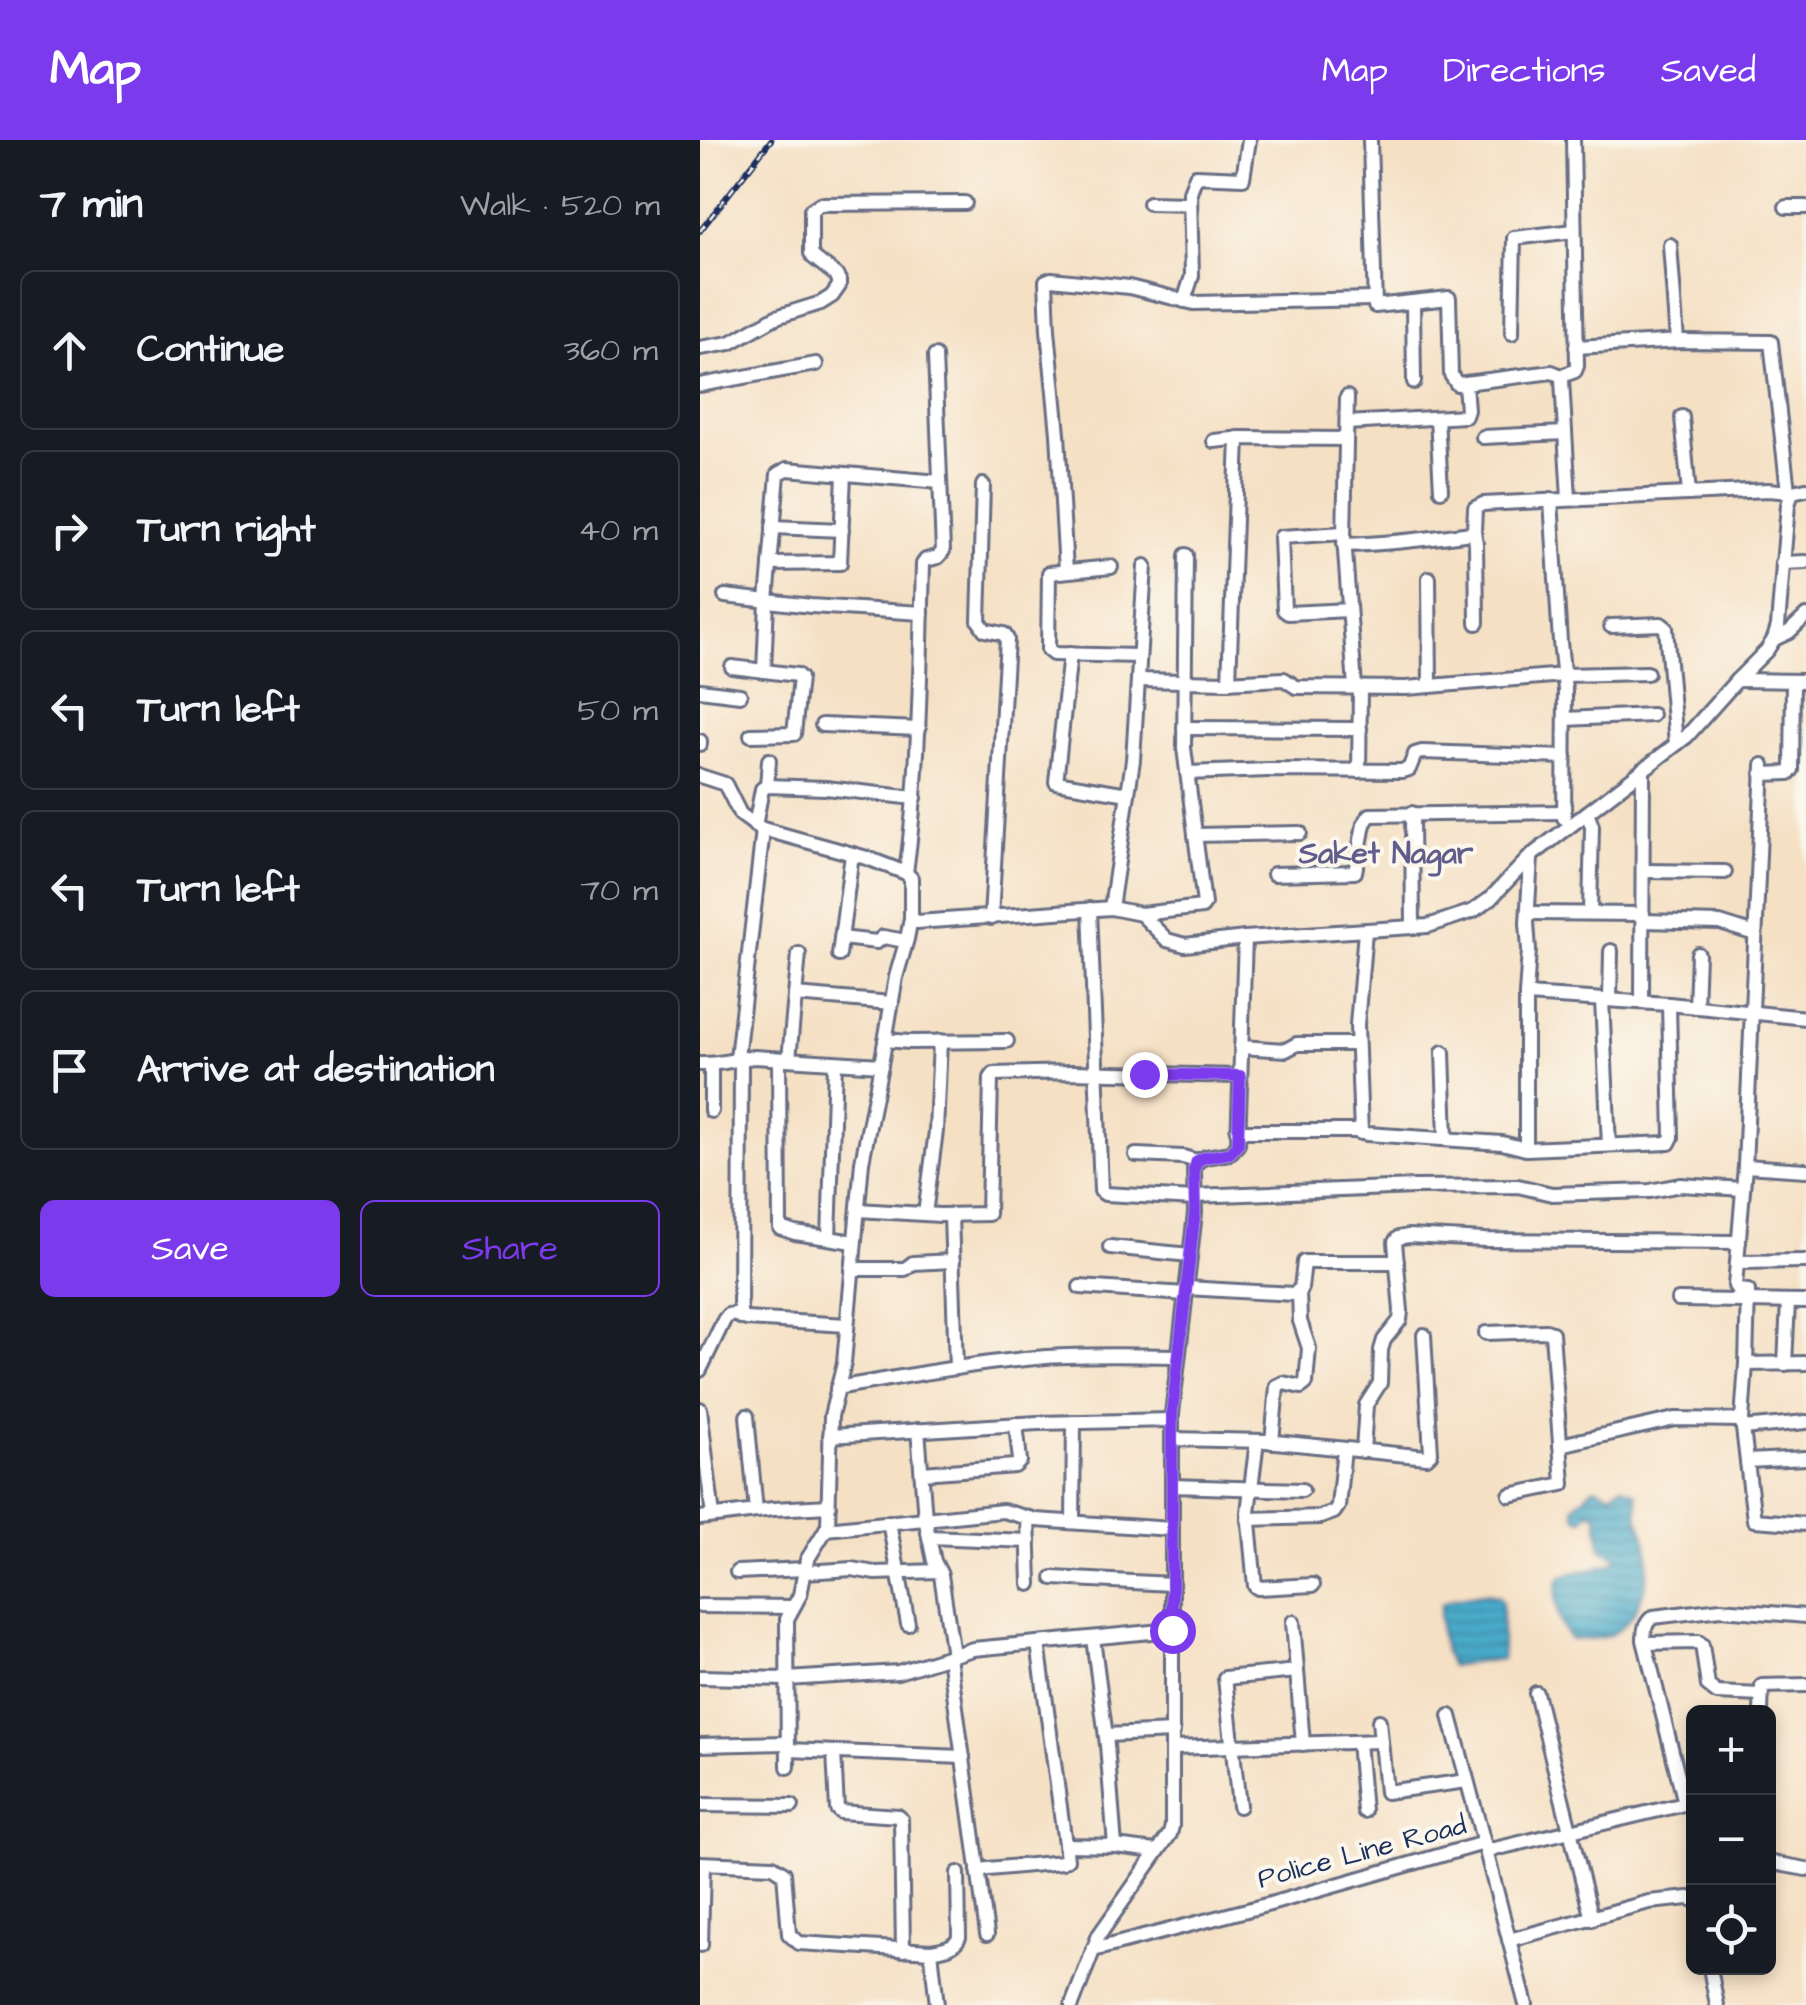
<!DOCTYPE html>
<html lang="en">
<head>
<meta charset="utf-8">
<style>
	body { margin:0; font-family:"Architects Daughter",sans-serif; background:#20242c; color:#f1f3f6 }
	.controls { position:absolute; right:30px; bottom:30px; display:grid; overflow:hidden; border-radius:15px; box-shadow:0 5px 15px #0003 }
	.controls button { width:90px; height:90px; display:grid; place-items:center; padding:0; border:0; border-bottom:2px solid #363941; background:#171b24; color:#f1f3f6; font:50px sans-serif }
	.stop { position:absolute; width:30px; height:30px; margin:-22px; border:8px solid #7c3aed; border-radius:50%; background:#fff }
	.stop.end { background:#7c3aed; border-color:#fff; box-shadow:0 2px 10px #0008 }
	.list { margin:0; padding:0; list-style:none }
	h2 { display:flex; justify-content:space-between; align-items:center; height:130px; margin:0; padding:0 40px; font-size:42px }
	h2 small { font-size:32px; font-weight:400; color:#9ea1a6 }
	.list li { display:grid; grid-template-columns:65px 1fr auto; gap:30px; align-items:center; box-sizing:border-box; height:160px; margin:0 20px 20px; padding:0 20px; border:2px solid #363941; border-radius:15px }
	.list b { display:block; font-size:38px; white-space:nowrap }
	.list em { font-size:32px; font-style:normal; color:#9ea1a6 }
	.actions { display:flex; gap:20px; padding:30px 40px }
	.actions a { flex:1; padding:22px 0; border:2px solid #7c3aed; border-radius:15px; text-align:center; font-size:35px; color:#7c3aed }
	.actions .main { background:#7c3aed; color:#fff }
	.icon { flex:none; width:55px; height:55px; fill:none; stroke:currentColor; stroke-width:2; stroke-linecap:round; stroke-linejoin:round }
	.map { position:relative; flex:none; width:1106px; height:1865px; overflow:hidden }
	header { display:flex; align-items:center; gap:60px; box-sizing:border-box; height:140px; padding:0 50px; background:#7c3aed; color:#fff }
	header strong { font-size:48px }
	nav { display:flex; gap:55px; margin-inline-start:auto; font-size:35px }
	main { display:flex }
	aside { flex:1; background:#171b24 }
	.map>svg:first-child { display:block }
</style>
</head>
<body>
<header>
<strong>Map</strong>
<nav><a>Map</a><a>Directions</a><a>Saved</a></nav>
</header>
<main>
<aside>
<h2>7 min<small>Walk · 520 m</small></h2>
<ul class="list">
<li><svg class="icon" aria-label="ahead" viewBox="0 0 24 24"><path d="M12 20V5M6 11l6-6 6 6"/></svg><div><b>Continue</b></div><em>360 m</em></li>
<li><svg class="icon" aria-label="right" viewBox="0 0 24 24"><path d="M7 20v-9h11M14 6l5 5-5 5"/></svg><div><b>Turn right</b></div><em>40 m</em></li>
<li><svg class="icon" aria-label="left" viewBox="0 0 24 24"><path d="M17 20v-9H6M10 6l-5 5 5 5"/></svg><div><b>Turn left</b></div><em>50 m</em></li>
<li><svg class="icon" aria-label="left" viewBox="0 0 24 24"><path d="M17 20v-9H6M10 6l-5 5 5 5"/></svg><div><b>Turn left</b></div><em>70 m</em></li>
<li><svg class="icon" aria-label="arrive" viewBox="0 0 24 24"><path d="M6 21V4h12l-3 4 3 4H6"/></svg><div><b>Arrive at destination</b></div></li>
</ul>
<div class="actions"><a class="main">Save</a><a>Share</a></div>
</aside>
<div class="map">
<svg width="1106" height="1865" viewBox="0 0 1106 1865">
	<defs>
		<pattern id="water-rules" width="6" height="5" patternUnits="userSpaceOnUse" patternTransform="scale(2.5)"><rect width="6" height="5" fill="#4aaac9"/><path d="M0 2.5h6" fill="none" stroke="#3d8ba6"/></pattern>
	</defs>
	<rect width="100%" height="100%" fill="#fbf7ec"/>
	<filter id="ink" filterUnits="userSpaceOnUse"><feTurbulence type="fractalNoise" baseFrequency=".01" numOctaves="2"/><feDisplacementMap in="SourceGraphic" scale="20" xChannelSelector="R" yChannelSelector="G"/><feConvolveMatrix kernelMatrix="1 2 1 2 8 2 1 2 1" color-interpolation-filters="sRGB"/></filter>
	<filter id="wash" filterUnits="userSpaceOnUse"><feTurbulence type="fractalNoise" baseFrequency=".0048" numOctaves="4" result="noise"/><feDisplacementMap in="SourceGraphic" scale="40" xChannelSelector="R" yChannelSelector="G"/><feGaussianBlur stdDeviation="2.25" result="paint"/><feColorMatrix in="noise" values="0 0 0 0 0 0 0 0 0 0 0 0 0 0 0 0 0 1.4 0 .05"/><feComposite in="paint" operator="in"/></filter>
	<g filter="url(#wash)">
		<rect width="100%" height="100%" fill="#f5e0c4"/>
		<g fill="url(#water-rules)" stroke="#326c94" stroke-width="2.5">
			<path d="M921 1346 935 1352C939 1360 937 1366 938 1375 940 1387 948 1399 948 1413 950 1444 937 1488 903 1497 893 1499 881 1499 871 1500 857 1484 852 1454 861 1436L910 1424 919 1418 901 1409 897 1373 888 1372 883 1379H880L875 1375 874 1366 894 1347 912 1354Z"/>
			<path d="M788 1453 799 1457 802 1463V1519L751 1526C741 1509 738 1483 741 1464L749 1460Z"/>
		</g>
	</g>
	<g filter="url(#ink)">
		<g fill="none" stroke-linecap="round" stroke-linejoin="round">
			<defs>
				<g id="minor">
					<polyline points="670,0 675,166 749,158 751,235 757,244 852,232 862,236"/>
					<polyline points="449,63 490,64"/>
					<polyline points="1086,67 1106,67"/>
					<polyline points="970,105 977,201"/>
					<polyline points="484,161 492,136 490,52 496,36 543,38 549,0"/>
					<polyline points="713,162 714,242"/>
					<polyline points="812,193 814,98 874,91"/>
					<polyline points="876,207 981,201 1071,202 1088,351"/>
					<polyline points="0,208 30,203 76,177 121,163 132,156 139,146 139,140 136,135 113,117 111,113 111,70 120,64 265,63"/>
					<polyline points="0,245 116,224"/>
					<polyline points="647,257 644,398 655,547"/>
					<polyline points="982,277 989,354"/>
					<polyline points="737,278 741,350"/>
					<polyline points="647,283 765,276 767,270 765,244"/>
					<polyline points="783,297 865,293"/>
					<polyline points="514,301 542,298 646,299"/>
					<polyline points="283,345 279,481 285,490 304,494 307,499 291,778"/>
					<polyline points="869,359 862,240 864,235 875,231 877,226 873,0"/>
					<polyline points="851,360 860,502 865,550 864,678"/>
					<polyline points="73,387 142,390"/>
					<polyline points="774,391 776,404 777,483"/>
					<polyline points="644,393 581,397 584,470 588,473 649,470"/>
					<path d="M644 405C687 404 728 399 771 393L774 391 775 368 783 364 1068 350 1092 352"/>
					<polyline points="1082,423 1106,422"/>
					<polyline points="70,424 140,423 144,334"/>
					<polyline points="411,427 349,433 348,510 353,514 439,516"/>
					<polyline points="366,431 358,294 348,190 346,141 351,139 429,147 494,163 673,159"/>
					<polyline points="729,438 730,545"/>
					<polyline points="25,456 111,466 222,473"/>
					<polyline points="911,486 961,484 966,488 976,604"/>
					<polyline points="1074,499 1089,492 1106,476"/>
					<polyline points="370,514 356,642 428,654"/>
					<polyline points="32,527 97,535 100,538 94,594 51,595"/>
					<polyline points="64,531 67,461 78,334 87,329 240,342"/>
					<polyline points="439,540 526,542 584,539 596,547 706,548 864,535 947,533"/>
					<polyline points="1037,540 1106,541"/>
					<polyline points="529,542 538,298"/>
					<polyline points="0,550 40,555"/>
					<polyline points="865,579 952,575"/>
					<polyline points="122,585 219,589"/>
					<polyline points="484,588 660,589"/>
					<polyline points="0,604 0,601"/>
					<polyline points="659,631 660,548"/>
					<polyline points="487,633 568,630 702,631 709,629 715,614 722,612 865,617"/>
					<polyline points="1062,634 1089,633 1092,630 1093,541"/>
					<polyline points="0,636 25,644 40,674 59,688 167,718 206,733 211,738 211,778 217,782 411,768 441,774 467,800 485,805 545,798 728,786 773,771 790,759 831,716 987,596 1037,540 1067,510 1074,499 1078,486 1088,365 1092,352 1106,349"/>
					<polyline points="67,646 69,620"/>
					<polyline points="712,673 713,787"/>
					<polyline points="887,673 892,686 890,773"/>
					<polyline points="55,686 62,649 67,646 126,648 215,658"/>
					<polyline points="495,695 600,693"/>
					<polyline points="943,731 1025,732"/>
					<path d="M206 733C220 630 220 527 223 424L226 420 238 417 243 411 235 216"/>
					<polyline points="574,734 655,732 664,684 670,675 864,672"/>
					<polyline points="411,768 433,620 445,426"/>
					<polyline points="390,769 401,1051 405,1054 495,1059"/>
					<polyline points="828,773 943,774"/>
					<polyline points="441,774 502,767 504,764 484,608 486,415"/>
					<polyline points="943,781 1020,783 1055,794"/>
					<polyline points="141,798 177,802 183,797 206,801"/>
					<polyline points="139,815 152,714"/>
					<polyline points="95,855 192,863"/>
					<polyline points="826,855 969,864 1106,878"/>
					<polyline points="902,860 909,1005"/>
					<polyline points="910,860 911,811"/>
					<polyline points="942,862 943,629"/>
					<polyline points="996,867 998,814"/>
					<polyline points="185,900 210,902 307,901"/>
					<polyline points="541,907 586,910 597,904 657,904"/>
					<polyline points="743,912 746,998"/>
					<polyline points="37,918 63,690"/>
					<polyline points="41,918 40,1177 46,1179 147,1185"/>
					<polyline points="79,919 80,1088 95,1093 154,1102"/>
					<polyline points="89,919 99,814"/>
					<path d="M0 924C19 925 35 919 54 917L181 925 196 837 207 799 211 778"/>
					<polyline points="11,925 11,971"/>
					<polyline points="537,991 655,991 667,994 802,1003 826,1009 969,1003 972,997 969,864"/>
					<polyline points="661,993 657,885 665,791"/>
					<polyline points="826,1009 826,855 829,810 827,783 831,717"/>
					<polyline points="436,1015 483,1017 497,1021"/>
					<polyline points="1045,1026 1106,1030"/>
					<polyline points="495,1056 714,1047 818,1046 852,1054 950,1051 981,1045 1043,1049"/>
					<polyline points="158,1070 240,1075 288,1074 291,938 294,934 372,932 539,936"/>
					<polyline points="225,1074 236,991 240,901"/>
					<polyline points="251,1075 256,1228"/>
					<polyline points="129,1098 135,923"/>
					<polyline points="410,1107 490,1115"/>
					<polyline points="1037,1122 1106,1121"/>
					<polyline points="152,1129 205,1129 213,1123 253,1121"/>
					<polyline points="380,1147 486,1154"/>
					<polyline points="486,1148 594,1154 601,1148 604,1122 697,1122"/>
					<polyline points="978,1160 1106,1162"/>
					<polyline points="786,1193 846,1191 852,1193 863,1344 810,1355"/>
					<polyline points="1046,1224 1106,1223"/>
					<polyline points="1085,1224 1088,1162"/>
					<polyline points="0,1230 24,1180 28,1175 39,1173"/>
					<path d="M137 1248C206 1236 275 1223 346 1217 390 1214 434 1215 478 1216"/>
					<polyline points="0,1269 13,1376"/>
					<polyline points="47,1276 56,1371"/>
					<polyline points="1042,1280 1054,1380 1106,1384"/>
					<polyline points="1043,1288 1106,1282"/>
					<polyline points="218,1290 225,1378 234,1421 241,1435 253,1515"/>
					<polyline points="130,1296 338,1283 472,1280"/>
					<polyline points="472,1299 566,1301 727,1317 731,1313 724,1195"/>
					<polyline points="557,1301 548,1372 555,1446 558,1448 613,1445"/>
					<polyline points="572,1302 577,1246 583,1243 601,1247 606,1243 609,1208 600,1181 599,1152"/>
					<polyline points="860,1305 975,1279 1042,1280 1046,1224 1048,1151 1038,1150 1035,1146 1045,1026 1063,625"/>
					<polyline points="663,1311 666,1265 680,1243 681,1210 684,1200 700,1180 701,1171 695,1102 698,1098 708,1096 785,1100 1039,1102"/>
					<polyline points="1047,1321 1106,1318"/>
					<polyline points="222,1333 315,1326 320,1321 316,1284"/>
					<polyline points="472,1346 602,1350"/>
					<polyline points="0,1378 73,1369 129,1366"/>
					<polyline points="328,1378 330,1444"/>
					<polyline points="548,1379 620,1377 634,1372 638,1366 644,1309"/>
					<polyline points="189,1382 208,1484"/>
					<polyline points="373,1382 374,1282"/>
					<polyline points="126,1389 303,1371 336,1380 472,1389"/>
					<polyline points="229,1397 329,1401"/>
					<polyline points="37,1432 105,1429"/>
					<polyline points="105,1432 152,1429 175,1433 239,1431"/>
					<polyline points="353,1438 472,1444"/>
					<polyline points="0,1466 92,1467"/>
					<polyline points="593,1482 603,1604"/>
					<polyline points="393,1498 407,1605 415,1706"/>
					<polyline points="945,1503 998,1502 1002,1505 1008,1546 1017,1553 1061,1555"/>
					<polyline points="249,1516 287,1794"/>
					<polyline points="0,1537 87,1539 198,1532 273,1509 472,1490"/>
					<polyline points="836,1553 892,1779"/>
					<polyline points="1061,1572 1062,1546 1106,1545"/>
					<polyline points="750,1576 784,1703"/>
					<polyline points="679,1581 686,1652 767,1641"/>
					<polyline points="406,1595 473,1592"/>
					<polyline points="658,1602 664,1671"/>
					<polyline points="0,1605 88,1603"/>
					<polyline points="473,1608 680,1601"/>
					<polyline points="88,1610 263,1617"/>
					<polyline points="134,1612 137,1669 140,1672 198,1676 201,1679 203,1810"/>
					<polyline points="88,1627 87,1479 100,1455 107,1420 128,1386 131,1276 144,1223 162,1022 181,925"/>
					<path d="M985 1663 944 1500C944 1490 945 1483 953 1477L1021 1469 1106 1476"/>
					<polyline points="0,1665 92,1666"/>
					<polyline points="539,1666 525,1538 597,1531"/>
					<polyline points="366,1705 415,1706 456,1711"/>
					<polyline points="786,1711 993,1662"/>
					<polyline points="1068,1722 1106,1729"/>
					<path d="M0 1723 73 1726 84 1733 89 1794 98 1803 231 1811C242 1809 254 1808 259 1797L258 1733"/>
					<polyline points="278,1730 362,1722 367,1719 338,1503"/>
					<polyline points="809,1800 949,1762 989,1758 994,1760"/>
					<polyline points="1,1805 3,1724"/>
					<polyline points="393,1810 570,1764 784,1703 826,1865"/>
					<polyline points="231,1811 237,1865"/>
					<polyline points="1010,1828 1017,1865"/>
					<polyline points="372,1865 399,1795 470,1694 472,1686 472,1274 495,1073 494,1030 497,1021 506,1017 530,1013 538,1004 545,798"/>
				</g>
			</defs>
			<use href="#minor" stroke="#676d82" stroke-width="18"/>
			<use href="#minor" stroke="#fff" stroke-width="12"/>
			<defs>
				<polyline id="rail" points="0,91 71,0"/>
			</defs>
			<use href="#rail" stroke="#1b2f5e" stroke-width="6"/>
			<use href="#rail" stroke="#fbf7ec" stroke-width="2.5" stroke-dasharray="8" stroke-linecap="butt"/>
		</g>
	</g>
	<g fill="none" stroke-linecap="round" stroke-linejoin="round" filter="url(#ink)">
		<polyline stroke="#7c3aed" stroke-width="12" points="444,934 540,936 538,1004 530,1013 506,1017 497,1021 494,1030 495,1072 472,1274 472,1490"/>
	</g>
	<g text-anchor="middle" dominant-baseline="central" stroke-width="8" stroke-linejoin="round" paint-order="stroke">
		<g font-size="28" fill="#1b2f5e" stroke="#fbf7ec">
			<text transform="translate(662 1712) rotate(-15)">Police Line Road</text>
		</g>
		<g font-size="30" font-weight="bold" fill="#605c8c" stroke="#fbf7ec">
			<text x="686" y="714">Saket Nagar</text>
		</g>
	</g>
</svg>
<div class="controls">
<button>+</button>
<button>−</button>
<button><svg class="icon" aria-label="locate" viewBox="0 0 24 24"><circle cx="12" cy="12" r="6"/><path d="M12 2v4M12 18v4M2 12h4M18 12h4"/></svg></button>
</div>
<div class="stop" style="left:472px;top:1490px"></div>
<div class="stop end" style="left:444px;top:934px"></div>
</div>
</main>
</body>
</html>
